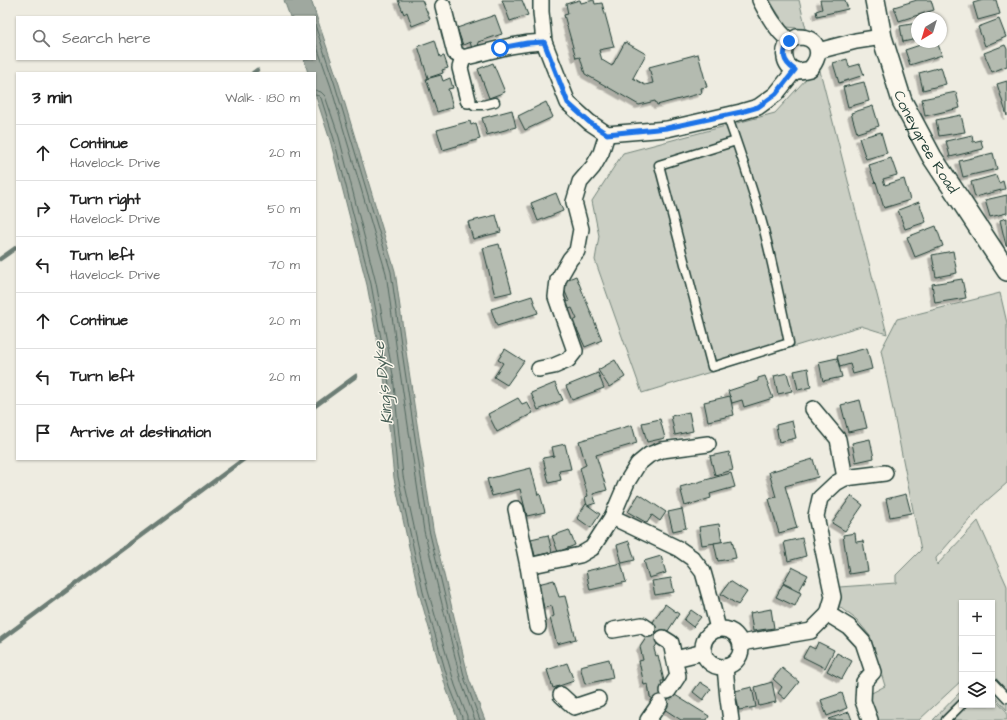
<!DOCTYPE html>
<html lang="en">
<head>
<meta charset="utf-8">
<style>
	body { margin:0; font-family:"Architects Daughter",sans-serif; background:#f2f2f2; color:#222 }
	.controls { position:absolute; right:12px; bottom:12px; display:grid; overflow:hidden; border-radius:0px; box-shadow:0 1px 3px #0004 }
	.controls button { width:36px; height:36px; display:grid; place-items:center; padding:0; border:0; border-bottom:1px solid #e0e0e0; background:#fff; color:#222; font:20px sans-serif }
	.compass { position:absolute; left:911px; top:12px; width:36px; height:36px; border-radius:50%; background:#fff; box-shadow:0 1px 3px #0004; rotate:218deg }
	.stop { position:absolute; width:12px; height:12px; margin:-9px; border:3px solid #1a73e8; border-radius:50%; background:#fff }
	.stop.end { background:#1a73e8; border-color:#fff; box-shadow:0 1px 4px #0008 }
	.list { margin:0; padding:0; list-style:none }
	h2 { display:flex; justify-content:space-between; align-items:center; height:52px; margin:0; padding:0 16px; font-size:17px }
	h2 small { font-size:13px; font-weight:400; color:#767676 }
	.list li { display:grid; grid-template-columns:26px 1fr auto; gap:12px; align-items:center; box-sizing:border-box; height:56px; padding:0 16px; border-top:1px solid #e0e0e0 }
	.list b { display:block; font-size:15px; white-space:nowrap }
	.list p { margin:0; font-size:13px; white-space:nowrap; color:#767676 }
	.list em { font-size:13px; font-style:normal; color:#767676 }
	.icon { flex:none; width:22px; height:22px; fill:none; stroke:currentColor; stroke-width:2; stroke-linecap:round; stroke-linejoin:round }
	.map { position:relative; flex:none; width:1007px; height:720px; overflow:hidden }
	.search { position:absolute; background:#fff; box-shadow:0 1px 3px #0004; left:16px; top:16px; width:300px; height:44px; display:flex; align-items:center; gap:10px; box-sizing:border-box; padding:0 14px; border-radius:0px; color:#767676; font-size:15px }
	.panel { position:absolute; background:#fff; box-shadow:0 1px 3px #0004; left:16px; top:72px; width:300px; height:388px; border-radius:0px }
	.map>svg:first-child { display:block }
</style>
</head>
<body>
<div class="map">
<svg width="1007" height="720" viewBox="0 0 1007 720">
	<defs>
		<filter id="shadow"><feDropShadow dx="-3.5" dy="3.5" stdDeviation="0" flood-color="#0004"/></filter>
	</defs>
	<rect width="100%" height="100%" fill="#eeece1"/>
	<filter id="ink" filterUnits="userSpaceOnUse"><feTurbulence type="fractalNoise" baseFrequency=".025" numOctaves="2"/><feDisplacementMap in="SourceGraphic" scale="8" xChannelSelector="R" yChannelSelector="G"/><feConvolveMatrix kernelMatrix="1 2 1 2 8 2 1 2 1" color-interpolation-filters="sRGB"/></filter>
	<g filter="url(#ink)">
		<g fill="#cbcfc4" stroke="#75867c">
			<polygon points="769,0 799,0 806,29 787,27"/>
			<polygon points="820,71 887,334 861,326 642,393 595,260 599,236 592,201 623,153 775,113 806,79"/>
			<polygon points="1000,293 1007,323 1007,483 984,503 936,558 937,565 978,521 1007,586 1007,710 992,693 992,603 962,603 962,680 919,720 878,720 868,695 885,686 870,636 857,620 838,606 839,587 896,583 896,575 921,550 881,350 897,319"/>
			<polygon points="962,690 962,705 992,705 992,695 1007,712 1007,720 933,720"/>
		</g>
		<polygon fill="#9fa89f" stroke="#6c7d74" points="284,0 311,0 339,84 395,271 407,358 433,529 469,679 485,720 458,720 446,688 419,593 394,478 384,376 367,285 330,140 315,94 315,73 308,73 304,59 315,59 315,17 290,17"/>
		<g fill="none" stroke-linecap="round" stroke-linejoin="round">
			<g stroke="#52685f" stroke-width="1">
				<polyline points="315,25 335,85 391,272 403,358 429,530 465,680 480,720"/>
				<polyline points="315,41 331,87 386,273 398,359 424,531 461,681 475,720"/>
				<polyline points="315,90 321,92 325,96 339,137 376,283 393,375 403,476 428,591 455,685 467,716 467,720"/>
				<polyline points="315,95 319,96 321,98 334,139 371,284 388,376 398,477 423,592 450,687 462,717 462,720"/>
			</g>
			<g stroke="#6c7d74" stroke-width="4.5">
				<polyline points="253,73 257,70"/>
				<polyline points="0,259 17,247"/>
				<polyline points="315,406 356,376"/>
				<polyline points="0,640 244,459"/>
			</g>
		</g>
		<g fill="#b4bbb0" stroke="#1f3d34" filter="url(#shadow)">
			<polygon points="398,0 422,0 430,19 412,26 407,12 404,14"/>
			<polygon points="502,0 522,0 528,15 510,21"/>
			<polygon points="579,0 580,0 581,3 594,0 595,4 602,3 614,47 599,50 602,60 612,66 625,42 646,54 633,78 645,85 653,83 649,67 698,54 707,87 701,88 702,93 657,105 655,101 639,105 585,74 580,57 576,58 564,15 568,14 566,4"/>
			<polygon points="820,0 845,0 848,9 817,16 816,11 822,9"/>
			<polygon points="917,0 931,0 934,10 899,21 894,7"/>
			<polygon points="983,0 996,0 1000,14 978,20 973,3"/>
			<polygon points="495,15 502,34 478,42 479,47 472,49 470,42 463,45 457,28"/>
			<polygon points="999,19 1006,37 985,46 978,27"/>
			<polygon points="917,23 917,39 903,42 900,26"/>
			<polygon points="435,40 440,57 444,56 448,68 442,70 443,73 428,78 418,46"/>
			<polygon points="929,42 937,42 942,55 910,65 905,50"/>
			<polygon points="1005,45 1007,49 1007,66 992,72 984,53"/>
			<polygon points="847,59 849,67 860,64 864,75 839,83 833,63"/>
			<polygon points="493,63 505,92 489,98 478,69"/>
			<polygon points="941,67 946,84 923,90 919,73"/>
			<polygon points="441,75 443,81 450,78 453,88 448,89 453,107 437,112 426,79"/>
			<polygon points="1007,81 1007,116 997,84"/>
			<polygon points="864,82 869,101 848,107 843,87"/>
			<polygon points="956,92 960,108 925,116 922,99"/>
			<polygon points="546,102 553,117 525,130 518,116"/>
			<polygon points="873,106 879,126 857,133 851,113"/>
			<polygon points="512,110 516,127 487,135 482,118"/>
			<polygon points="961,115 965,132 939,136 936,120"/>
			<polygon points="470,121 471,125 476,123 480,139 443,150 437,130"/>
			<polygon points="881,132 887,153 866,159 859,138"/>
			<polygon points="972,135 973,142 981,140 983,149 950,157 946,141"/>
			<polygon points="993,153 997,169 963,177 959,161"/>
			<polygon points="891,158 897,175 883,179 885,185 904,179 910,200 884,208 876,182 875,183 869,165"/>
			<polygon points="996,175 999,183 1003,181 1005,189 975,197 971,182"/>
			<polygon points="556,193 563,211 538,221 531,203"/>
			<polygon points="1007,195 1007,213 990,217 985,200"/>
			<polygon points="919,202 926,222 905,229 898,210"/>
			<polygon points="496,215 501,232 473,239 468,222"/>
			<polygon points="1007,218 1007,245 1006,246 1000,220"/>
			<polygon points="936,226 943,246 915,257 907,237"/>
			<polygon points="499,244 512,292 495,296 483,248"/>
			<polygon points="953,251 957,273 936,277 932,255"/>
			<polygon points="576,276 602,340 585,347 577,329 575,330 571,322 577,319 572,308 567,310 564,303 569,301 561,282"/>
			<polygon points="962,279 966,298 935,303 932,284"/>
			<polygon points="532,296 538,313 497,326 491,309"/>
			<polygon points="867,348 872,369 853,374 850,364 840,367 837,356"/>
			<polygon points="505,349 524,361 507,385 494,377 503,363 498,360"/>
			<polygon points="837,358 842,377 823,381 819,362"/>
			<polygon points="615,360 625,377 609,387 598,370"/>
			<polygon points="808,368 811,387 798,390 794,371"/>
			<polygon points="598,373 604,388 572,400 566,386"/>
			<polygon points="787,373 792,391 778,394 774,376"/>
			<polygon points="765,376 773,398 744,407 742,400 732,403 728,391 758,381 758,378"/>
			<polygon points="555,383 563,400 538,410 531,393"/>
			<polygon points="730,396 734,415 708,421 704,402"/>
			<polygon points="518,398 522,404 527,402 533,413 497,432 488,414"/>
			<polygon points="860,400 867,428 848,432 841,405"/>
			<polygon points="689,412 693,431 675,435 671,416"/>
			<polygon points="660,419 665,438 647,442 642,423"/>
			<polygon points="792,421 796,438 779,442 776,425"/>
			<polygon points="632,425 637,443 596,455 607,490 593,494 596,503 587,506 585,497 588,496 580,468 586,465 579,441"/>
			<polygon points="870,439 874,458 856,462 852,443"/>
			<polygon points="565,444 571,469 559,471 561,480 549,483 543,458 554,456 552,447"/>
			<polygon points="729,452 733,470 715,475 710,456"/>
			<polygon points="813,459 818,477 785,486 797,528 779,533 769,499 776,497 769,472"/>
			<polygon points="531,468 538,495 540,494 545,512 527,516 520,489 492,496 487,479"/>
			<polygon points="731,473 735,487 710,494 711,498 685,506 680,487"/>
			<polygon points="639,494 666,512 660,521 652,515 647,523 628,512"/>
			<polygon points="906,494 911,513 890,517 886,499"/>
			<polygon points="851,496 863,505 845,531 832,523"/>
			<polygon points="586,504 600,514 591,528 577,518"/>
			<polygon points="682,509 686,528 673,531 668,512"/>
			<polygon points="719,524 722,542 702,545 699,527"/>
			<polygon points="569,530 575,545 558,552 552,536"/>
			<polygon points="855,533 856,542 863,541 868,571 849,574 843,535"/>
			<polygon points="548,535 552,552 535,556 531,539"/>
			<polygon points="802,538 806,556 788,561 784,542"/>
			<polygon points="732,540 736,558 718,561 714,543"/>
			<polygon points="629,541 635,560 622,563 617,545"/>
			<polygon points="661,556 666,573 649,578 644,561"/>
			<polygon points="621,563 626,582 590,590 586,571"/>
			<polygon points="792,567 808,575 799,591 783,583"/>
			<polygon points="671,578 674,592 655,595 652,581"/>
			<polygon points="554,580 559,597 565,596 576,639 557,644 550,618 554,616 552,606 544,608 538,584"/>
			<polygon points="730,581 747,592 738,605 721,594"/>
			<polygon points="783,584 801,593 795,606 776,597"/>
			<polygon points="665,604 679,614 662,640 660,639 654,649 656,656 658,655 664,681 661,681 662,687 709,716 707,720 681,720 664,709 666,707 650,697 648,684 644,685 639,661 643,660 640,647 650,632 647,631"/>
			<polygon points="771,609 774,628 753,631 750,613"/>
			<polygon points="691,610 701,617 693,627 684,620"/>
			<polygon points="818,642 834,650 825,668 803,657 809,646 815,649"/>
			<polygon points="837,653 852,661 842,679 827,671"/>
			<polygon points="609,659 613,678 585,684 580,666"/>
			<polygon points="567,663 574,681 553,688 547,670"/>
			<polygon points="782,668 799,682 785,699 778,693 782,687 773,679"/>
			<polygon points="700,682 711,689 703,700 693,692"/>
			<polygon points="772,682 776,702 759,706 755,687"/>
			<polygon points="752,687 756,707 739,710 735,691"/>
			<polygon points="842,693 847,708 827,716 821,700"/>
			<polygon points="849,712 852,720 829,720 828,719"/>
		</g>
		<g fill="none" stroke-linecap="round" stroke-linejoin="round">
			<defs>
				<g id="service">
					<polyline points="468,100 474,105 483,105 495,102"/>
					<path d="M727 115C740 152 753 189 763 226 773 265 781 304 789 343L712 367 659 165 736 141"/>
					<polyline points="992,682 1007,698"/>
					<polyline points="946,720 962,704"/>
				</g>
				<g id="minor">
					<polyline points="541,0 541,12 544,42 568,103 589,122 607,134 667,129 741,112 758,107 776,94 795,70"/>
					<path d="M760 0C769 17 775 28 789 41"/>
					<path d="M443 6 455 53 463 58C491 51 514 43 544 42"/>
					<path d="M797 37C818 36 824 54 810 69 806 70 802 71 798 71 784 68 781 52 789 42 790 40 794 39 797 37Z"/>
					<polyline points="818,51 856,41 882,37"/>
					<polyline points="463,58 460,68 468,100"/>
					<polyline points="539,369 554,366 568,360 575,351 556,297 558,280 570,259 577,251 581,229 574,202 580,182 593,167 601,153 607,134"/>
					<polyline points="813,409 838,439 845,478"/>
					<polyline points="516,509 528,566 538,627"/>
					<polyline points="612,517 679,549 692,558 703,572 710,597 718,629"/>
					<polyline points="528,566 580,555 592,548 612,517 627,482 638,464 649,455 662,450 708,444"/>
					<polyline points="828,614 849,627 863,642 873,672 864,682 863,701 870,720"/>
					<circle cx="722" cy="648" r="19"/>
					<polyline points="613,630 642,625 648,629"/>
					<polyline points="663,638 671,643 678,676 668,691"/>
					<polyline points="741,643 811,631 828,614 833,597 816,516 820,498 836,483 845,478 885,473"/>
					<polyline points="675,659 704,652"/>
					<polyline points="725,667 728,699 731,720"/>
					<polyline points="561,695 574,707 598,699"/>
					<polyline points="648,720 660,703"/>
				</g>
				<g id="tertiary">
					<path id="s1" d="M875 0 882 37 902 101 932 157 1007 271"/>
				</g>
			</defs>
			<use href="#service" stroke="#1f3d34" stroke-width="11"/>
			<use href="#minor" stroke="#1f3d34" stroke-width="18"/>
			<use href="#tertiary" stroke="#1f3d34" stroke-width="22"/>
			<use href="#service" stroke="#fbf7ec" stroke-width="8"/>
			<use href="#minor" stroke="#fbf7ec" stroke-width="15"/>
			<use href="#tertiary" stroke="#fbf7ec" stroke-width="19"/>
		</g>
	</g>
	<g fill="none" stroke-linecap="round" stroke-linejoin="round" filter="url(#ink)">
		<path stroke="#1a73e8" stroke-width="5" d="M500 48 527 43 544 42 568 103 589 122 607 134 667 128 741 112 758 107 776 94 795 70C782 61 782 54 789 41"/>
	</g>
	<g text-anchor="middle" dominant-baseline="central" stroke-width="3" stroke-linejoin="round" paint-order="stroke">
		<g font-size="15" fill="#1f3d34" stroke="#fbf7ec">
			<text stroke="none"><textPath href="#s1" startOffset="152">Coneygree Road</textPath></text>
		</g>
		<g font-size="16" font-style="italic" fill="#455d54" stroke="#fbf7ec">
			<text transform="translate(383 383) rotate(-96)">King's Dyke</text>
		</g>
	</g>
</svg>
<div class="controls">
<button>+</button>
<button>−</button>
<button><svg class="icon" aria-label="layers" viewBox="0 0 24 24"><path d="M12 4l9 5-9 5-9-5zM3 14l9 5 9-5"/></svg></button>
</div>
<svg class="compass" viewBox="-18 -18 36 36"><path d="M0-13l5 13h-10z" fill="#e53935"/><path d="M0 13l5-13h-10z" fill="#767676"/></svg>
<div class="stop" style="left:500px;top:48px"></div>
<div class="stop end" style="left:789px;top:41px"></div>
<div class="search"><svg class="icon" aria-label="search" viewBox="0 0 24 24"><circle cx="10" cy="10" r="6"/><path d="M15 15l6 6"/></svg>Search here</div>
<section class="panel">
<h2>3 min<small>Walk · 180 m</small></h2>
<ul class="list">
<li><svg class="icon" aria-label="ahead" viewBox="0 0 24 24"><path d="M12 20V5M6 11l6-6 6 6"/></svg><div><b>Continue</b><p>Havelock Drive</p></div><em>20 m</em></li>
<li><svg class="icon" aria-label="right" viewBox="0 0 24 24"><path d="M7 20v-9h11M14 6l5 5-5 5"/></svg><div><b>Turn right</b><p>Havelock Drive</p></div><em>50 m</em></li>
<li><svg class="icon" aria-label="left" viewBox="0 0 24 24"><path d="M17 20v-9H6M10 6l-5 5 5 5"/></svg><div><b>Turn left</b><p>Havelock Drive</p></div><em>70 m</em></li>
<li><svg class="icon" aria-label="ahead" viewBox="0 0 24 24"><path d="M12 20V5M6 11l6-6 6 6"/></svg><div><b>Continue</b></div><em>20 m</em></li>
<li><svg class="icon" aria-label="left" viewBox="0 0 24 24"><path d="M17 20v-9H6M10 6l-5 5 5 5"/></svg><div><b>Turn left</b></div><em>20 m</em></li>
<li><svg class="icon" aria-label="arrive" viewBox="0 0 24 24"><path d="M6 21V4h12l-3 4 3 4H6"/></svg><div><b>Arrive at destination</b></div></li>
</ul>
</section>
</div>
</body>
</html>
